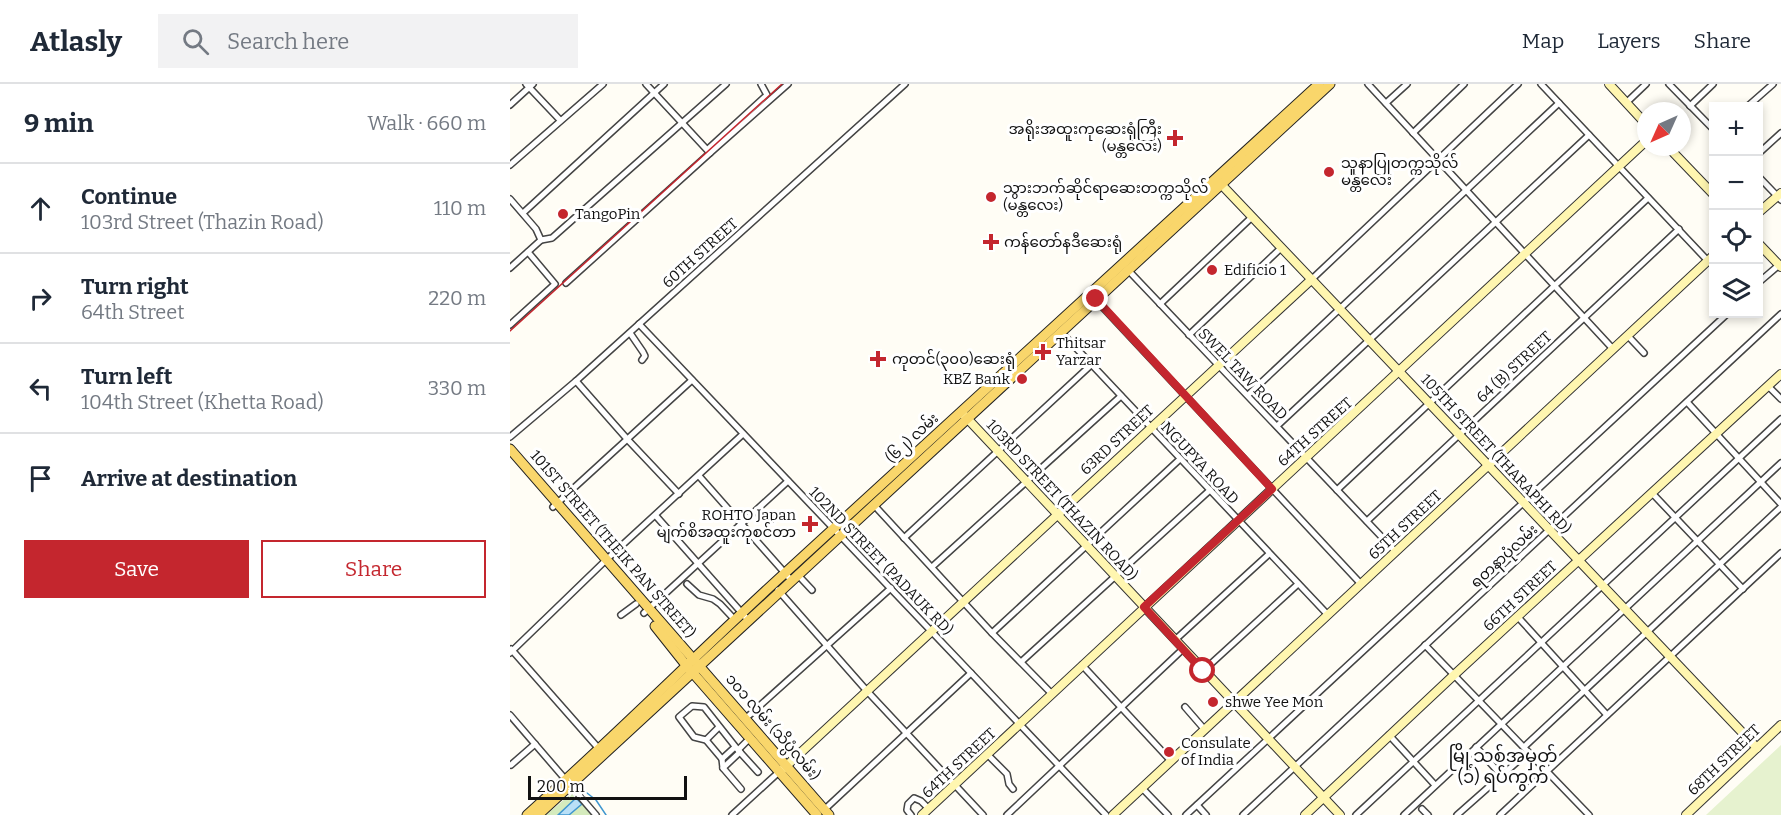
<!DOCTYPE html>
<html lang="en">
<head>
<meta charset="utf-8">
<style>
	body { margin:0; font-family:Bitter,"Noto Sans Myanmar",serif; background:#f2f2f3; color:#1f2937 }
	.controls { position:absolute; right:18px; top:18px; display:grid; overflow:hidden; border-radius:0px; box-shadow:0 3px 9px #0003 }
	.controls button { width:54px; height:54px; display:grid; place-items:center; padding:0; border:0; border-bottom:2px solid #e0e1e3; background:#fff; color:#1f2937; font:30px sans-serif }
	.compass { position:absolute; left:1127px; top:18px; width:54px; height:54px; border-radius:50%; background:#fff; box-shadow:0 3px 9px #0003; rotate:225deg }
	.scale { position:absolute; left:18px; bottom:15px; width:159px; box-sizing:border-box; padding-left:6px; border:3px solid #111; border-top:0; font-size:16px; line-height:21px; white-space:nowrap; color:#111; -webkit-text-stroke:4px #fff; paint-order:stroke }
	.stop { position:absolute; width:18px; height:18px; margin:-14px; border:4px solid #c4262e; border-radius:50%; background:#fff }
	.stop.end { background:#c4262e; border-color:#fff; box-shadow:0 2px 6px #0008 }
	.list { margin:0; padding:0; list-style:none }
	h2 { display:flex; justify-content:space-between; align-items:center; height:78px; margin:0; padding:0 24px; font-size:26px }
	h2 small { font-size:20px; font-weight:400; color:#747a83 }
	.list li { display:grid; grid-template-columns:39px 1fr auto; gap:18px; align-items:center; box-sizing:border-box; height:90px; padding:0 24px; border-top:2px solid #e0e1e3 }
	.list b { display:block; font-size:22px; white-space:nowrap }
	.list p { margin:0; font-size:20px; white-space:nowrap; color:#747a83 }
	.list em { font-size:20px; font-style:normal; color:#747a83 }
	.actions { display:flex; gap:12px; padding:18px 24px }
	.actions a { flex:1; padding:14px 0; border:2px solid #c4262e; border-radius:0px; text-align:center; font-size:21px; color:#c4262e }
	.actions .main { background:#c4262e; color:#fff }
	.icon { flex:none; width:33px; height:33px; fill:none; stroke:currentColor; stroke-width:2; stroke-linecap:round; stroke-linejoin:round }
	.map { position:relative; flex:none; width:1271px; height:731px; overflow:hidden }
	header { display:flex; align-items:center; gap:36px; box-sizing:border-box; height:84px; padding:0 30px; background:#fff; border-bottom:2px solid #e0e1e3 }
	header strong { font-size:28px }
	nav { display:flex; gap:33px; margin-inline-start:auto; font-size:21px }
	.search { width:420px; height:54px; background:#f2f2f3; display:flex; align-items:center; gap:15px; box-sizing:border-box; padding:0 21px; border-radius:0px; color:#747a83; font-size:22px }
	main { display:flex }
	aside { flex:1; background:#fff }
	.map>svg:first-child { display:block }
</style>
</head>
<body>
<header>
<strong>Atlasly</strong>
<div class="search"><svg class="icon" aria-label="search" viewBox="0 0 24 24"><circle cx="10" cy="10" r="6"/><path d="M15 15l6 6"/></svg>Search here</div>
<nav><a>Map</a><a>Layers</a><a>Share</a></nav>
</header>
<main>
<aside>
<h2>9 min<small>Walk · 660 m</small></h2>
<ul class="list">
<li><svg class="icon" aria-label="ahead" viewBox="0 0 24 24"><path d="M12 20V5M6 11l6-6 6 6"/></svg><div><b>Continue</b><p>103rd Street (Thazin Road)</p></div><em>110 m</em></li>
<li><svg class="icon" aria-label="right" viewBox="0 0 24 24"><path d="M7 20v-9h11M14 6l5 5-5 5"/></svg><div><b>Turn right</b><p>64th Street</p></div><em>220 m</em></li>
<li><svg class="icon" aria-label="left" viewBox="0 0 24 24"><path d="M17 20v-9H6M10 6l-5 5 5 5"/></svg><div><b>Turn left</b><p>104th Street (Khetta Road)</p></div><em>330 m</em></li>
<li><svg class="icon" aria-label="arrive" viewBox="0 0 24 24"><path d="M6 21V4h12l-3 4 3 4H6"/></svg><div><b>Arrive at destination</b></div></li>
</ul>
<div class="actions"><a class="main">Save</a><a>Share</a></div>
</aside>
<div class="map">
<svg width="1271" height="731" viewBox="0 0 1271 731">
	<rect width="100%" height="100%" fill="#fffdf5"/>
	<polygon fill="#d5ebbd" points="63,708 82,731 36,731"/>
	<polygon fill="#e6f2cf" points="1271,661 1271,731 1196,731"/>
	<polygon fill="#b9e0f7" stroke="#3f96cf" stroke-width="1.5" points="66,714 72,720 59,731 48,731"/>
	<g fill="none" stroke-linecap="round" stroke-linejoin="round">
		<polyline stroke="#3f96cf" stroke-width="1.5" points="77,709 86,716 96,731"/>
		<defs>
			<g id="street">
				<polyline points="16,0 50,36"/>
				<polyline points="858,0 1103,265"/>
				<polyline points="1031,0 1198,177"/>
				<polyline points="1159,0 1204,46"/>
				<polyline points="876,19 897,0"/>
				<polyline points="1116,19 1136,0"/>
				<polyline points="0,21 23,0"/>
				<polyline points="1180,22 1203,0"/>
				<polyline points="1238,22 1263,0"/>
				<polyline points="903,49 954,0"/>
				<polyline points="198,65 257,11 251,0"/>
				<polyline points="200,69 278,0"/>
				<polyline points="1248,70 1271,49"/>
				<polyline points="0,81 93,0"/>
				<polyline points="1248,92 1271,116"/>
				<polyline points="0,115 26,145 31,156 42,154 216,0"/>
				<polyline points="13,129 154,0"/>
				<polyline points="0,184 31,156"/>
				<polyline points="618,186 886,468"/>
				<polyline points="802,195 1008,0"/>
				<polyline points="56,199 200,69 136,0"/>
				<polyline points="1248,199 1269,181"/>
				<polyline points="586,216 851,500"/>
				<polyline points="650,220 742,133"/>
				<polyline points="129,240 596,731"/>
				<polyline points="0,241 45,200 18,168"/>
				<polyline points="551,248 818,531"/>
				<polyline points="120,249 133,268 135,272 132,276"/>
				<polyline points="679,251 771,164"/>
				<polyline points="1118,252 1134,269"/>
				<polyline points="66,297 118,356 169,410"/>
				<polyline points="1258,302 1271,315"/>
				<polyline points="738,311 1049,19"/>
				<polyline points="1177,318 1271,420"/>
				<polyline points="767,342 1079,51"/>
				<polyline points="0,353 66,297 395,0"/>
				<polyline points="189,392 282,497"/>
				<polyline points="827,406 1138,114"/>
				<polyline points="1142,409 1233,505"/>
				<polyline points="363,420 482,549 542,610"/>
				<polyline points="43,423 182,296"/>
				<polyline points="146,432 239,537"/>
				<polyline points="857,437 1169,145"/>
				<polyline points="394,454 581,281"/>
				<polyline points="422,483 611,312"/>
				<polyline points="287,490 302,506"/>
				<polyline points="177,500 189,511 203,515 210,520 225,536"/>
				<polyline points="268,506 357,607 473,731"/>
				<polyline points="134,529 278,397"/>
				<polyline points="111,531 126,520"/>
				<polyline points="1007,532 1097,631"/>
				<polyline points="482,549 670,375"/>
				<polyline points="665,556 759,470"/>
				<polyline points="915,561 1079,731"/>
				<polyline points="1,565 90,666"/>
				<polyline points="0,569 96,476 233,350"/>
				<polyline points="511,578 700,406"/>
				<polyline points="572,581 661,677"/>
				<polyline points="693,587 788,500"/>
				<polyline points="675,623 695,646"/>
				<polyline points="0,631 86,731"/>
				<polyline points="235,635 381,504"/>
				<polyline points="879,651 925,701"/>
				<polyline points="240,654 228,666 248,688"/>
				<polyline points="196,656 208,644"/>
				<polyline points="966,663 992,692"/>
				<polyline points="1014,663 1271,423"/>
				<polyline points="228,666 194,623 182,622 169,633 184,653 196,656 212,675 213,684 231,705"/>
				<polyline points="478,671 497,690 499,700 503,705"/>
				<polyline points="212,675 225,663"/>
				<polyline points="1,681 25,660"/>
				<polyline points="213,684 230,668"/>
				<polyline points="632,704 658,731"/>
				<polyline points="687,721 696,731"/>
				<polyline points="912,725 918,731"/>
				<polyline points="314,726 461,589"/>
				<polyline points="222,731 270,687"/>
				<polyline points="401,731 397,726 398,720 404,714 411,717 419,725"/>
				<polyline points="497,731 673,565"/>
				<polyline points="676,731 1217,230"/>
				<polyline points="733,731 1271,230"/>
				<polyline points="846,731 1271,335"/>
				<polyline points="894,731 1271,379"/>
				<polyline points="947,731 1007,678"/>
				<polyline points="990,731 1271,469"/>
			</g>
			<g id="secondary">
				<polyline points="1099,0 1136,40"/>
				<polyline points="1158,63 1204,111"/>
				<polyline points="708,97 1247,664"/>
				<polyline points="1248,129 1271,109"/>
				<polyline points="1248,159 1271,183"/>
				<polyline points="454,331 830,731"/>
				<polyline points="273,685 802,195"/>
				<polyline points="412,731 1136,57"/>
				<polyline points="603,731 1204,171"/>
				<polyline points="795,731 944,591 1271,290"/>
				<polyline points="1176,731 1271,641"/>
			</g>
			<g id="primary">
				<polyline points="0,365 319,731"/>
				<polyline points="145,542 176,581 307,731"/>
				<path d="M17 731C101 656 180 577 263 500L809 0"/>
				<polyline points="28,731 820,0"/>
			</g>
		</defs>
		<use href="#street" stroke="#444" stroke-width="8"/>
		<use href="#secondary" stroke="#333" stroke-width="10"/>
		<use href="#primary" stroke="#222" stroke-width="11"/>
		<use href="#street" stroke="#fff" stroke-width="5"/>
		<use href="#secondary" stroke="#fff6b0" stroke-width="8"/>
		<use href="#primary" stroke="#f9d66b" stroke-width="9"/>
		<polyline stroke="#c4262e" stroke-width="1.5" points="0,247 272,0"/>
	</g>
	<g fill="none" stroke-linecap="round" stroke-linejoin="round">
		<polyline stroke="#c4262e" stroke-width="8" points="586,215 762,405 634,523 693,587"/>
	</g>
	<g fill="#c4262e" stroke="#fff" stroke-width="2">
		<path d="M662 45h6v6h6v6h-6v6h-6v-6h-6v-6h6z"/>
		<circle cx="819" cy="88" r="6"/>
		<circle cx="481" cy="113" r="6"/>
		<circle cx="53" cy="130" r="6"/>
		<path d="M478 149h6v6h6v6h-6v6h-6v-6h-6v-6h6z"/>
		<circle cx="702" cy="186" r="6"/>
		<path d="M530 259h6v6h6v6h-6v6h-6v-6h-6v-6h6z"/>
		<path d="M365 266h6v6h6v6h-6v6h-6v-6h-6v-6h6z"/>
		<circle cx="512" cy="295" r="6"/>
		<path d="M297 431h6v6h6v6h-6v6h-6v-6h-6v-6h6z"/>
		<circle cx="703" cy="618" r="6"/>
		<circle cx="659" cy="668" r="6"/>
	</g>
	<g text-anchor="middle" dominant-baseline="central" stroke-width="6" stroke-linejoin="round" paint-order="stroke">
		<g font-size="15" fill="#111" stroke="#fff" text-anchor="start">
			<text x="652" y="45" text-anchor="end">အရိုးအထူးကုဆေးရုံကြီး<tspan x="652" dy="17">(မန္တလေး)</tspan></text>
			<text x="831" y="79">သူနာပြုတက္ကသိုလ်<tspan x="831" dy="17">မန္တလေး</tspan></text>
			<text x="493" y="104">သွားဘက်ဆိုင်ရာဆေးတက္ကသိုလ်<tspan x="493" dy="17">(မန္တလေး)</tspan></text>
			<text x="65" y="130">TangoPin</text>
			<text x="494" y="158">ကန်တော်နဒီဆေးရုံ</text>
			<text x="714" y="186">Edificio 1</text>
			<text x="546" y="259">Thitsar<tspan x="546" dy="17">Yarzar</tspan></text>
			<text x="382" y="275">ကုတင်(၃၀၀)ဆေးရုံ</text>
			<text x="500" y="295" text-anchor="end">KBZ Bank</text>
			<text x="286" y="431" text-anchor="end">ROHTO Japan<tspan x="286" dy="17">မျက်စိအထူးကုစင်တာ</tspan></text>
			<text x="715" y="618">shwe Yee Mon</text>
			<text x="671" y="659">Consulate<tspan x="671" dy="17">of India</tspan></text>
		</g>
		<g font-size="15" fill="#111" stroke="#fff">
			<text transform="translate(190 169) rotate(-42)">60TH STREET</text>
			<text transform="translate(1004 283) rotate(-43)">64 (B) STREET</text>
			<text transform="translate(733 290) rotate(46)">SWEL TAW ROAD</text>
			<text transform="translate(805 348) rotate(-42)">64TH STREET</text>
			<text transform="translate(402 354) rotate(-43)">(၆၂) လမ်း</text>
			<text transform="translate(607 356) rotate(-43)">63RD STREET</text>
			<text transform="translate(986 370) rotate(47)">105TH STREET (THARAPHI RD)</text>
			<text transform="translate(690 379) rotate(47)">NGUPYA ROAD</text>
			<text transform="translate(552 416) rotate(47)">103RD STREET (THAZIN ROAD)</text>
			<text transform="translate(895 441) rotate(-43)">65TH STREET</text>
			<text transform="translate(103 460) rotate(49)">101ST STREET (THEIK PAN STREET)</text>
			<text transform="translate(994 472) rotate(-43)">ရတနာပုံလမ်း</text>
			<text transform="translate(371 477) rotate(46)">102ND STREET (PADAUK RD)</text>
			<text transform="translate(1010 512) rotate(-43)">66TH STREET</text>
			<text transform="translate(263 643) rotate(49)">၁၀၁ လမ်း (သိပ္ပံလမ်း)</text>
			<text transform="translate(1214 676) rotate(-44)">68TH STREET</text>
			<text transform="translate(449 679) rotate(-43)">64TH STREET</text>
		</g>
		<g font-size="18" fill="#111" stroke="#fff">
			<text x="993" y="672">မြို့သစ်အမှတ်<tspan x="993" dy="21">(၁) ရပ်ကွက်</tspan></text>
		</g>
	</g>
</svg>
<div class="controls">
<button>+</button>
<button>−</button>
<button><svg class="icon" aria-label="locate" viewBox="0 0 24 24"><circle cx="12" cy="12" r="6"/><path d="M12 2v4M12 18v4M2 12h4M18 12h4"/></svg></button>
<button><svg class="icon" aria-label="layers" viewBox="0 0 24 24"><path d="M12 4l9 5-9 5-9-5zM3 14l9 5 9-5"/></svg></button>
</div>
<svg class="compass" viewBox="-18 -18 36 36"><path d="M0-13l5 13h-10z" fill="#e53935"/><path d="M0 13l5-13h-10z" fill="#747a83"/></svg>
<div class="scale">200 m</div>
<div class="stop" style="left:693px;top:587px"></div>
<div class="stop end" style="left:586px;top:215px"></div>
</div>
</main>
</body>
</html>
